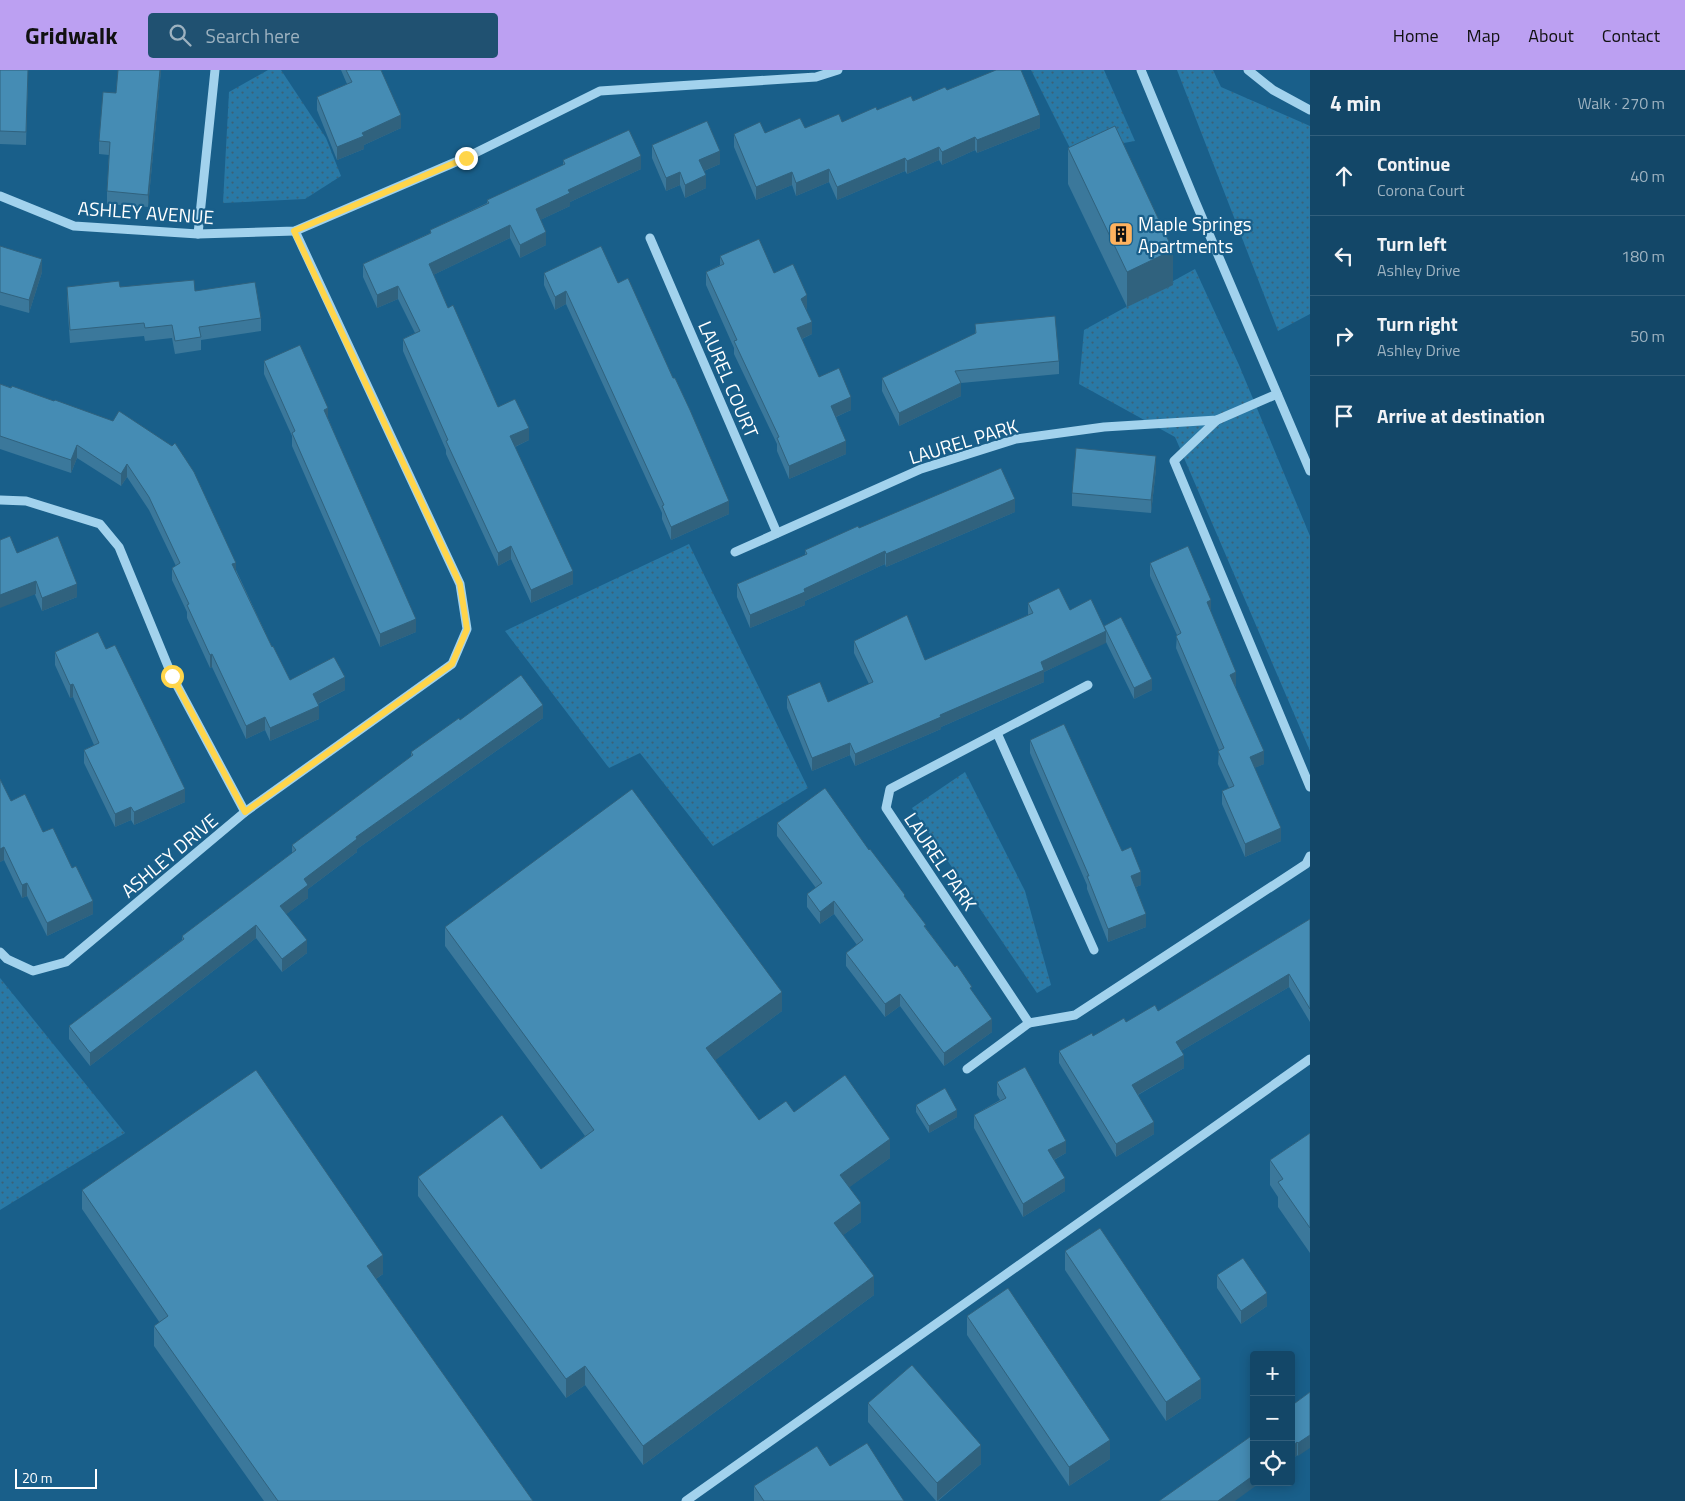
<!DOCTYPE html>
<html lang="en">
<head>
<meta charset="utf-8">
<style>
	body { margin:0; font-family:"Titillium Web",sans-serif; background:#205171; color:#f1f3f6 }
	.controls { position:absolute; right:15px; bottom:15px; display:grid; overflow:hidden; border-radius:5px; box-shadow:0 2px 12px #0003 }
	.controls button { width:45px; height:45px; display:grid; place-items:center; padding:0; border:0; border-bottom:1px solid #325f7c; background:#134768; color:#f1f3f6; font:25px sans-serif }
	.scale { position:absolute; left:15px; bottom:12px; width:82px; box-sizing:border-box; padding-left:5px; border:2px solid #fff; border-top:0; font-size:14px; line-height:18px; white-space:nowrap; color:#fff; -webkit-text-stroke:4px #195f8a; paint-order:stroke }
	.stop { position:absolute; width:15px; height:15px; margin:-11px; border:4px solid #ffd54a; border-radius:50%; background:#fff }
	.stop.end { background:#ffd54a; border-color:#fff; box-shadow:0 1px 5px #0008 }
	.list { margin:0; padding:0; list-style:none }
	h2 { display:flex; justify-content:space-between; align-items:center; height:65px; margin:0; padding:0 20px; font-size:21px }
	h2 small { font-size:16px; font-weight:400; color:#9db2c0 }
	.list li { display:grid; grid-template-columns:32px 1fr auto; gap:15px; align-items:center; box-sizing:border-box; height:80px; padding:0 20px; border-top:1px solid #325f7c }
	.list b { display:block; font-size:19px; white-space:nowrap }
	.list p { margin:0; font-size:16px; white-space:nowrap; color:#9db2c0 }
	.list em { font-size:16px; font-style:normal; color:#9db2c0 }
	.icon { flex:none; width:28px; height:28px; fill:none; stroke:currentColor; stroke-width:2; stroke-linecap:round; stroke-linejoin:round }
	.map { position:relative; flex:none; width:1310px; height:1431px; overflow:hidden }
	header { display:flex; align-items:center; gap:30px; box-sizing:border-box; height:70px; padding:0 25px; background:#bca0f2; color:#111 }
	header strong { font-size:24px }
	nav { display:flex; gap:28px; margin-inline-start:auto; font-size:18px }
	.search { width:350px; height:45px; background:#205171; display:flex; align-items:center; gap:12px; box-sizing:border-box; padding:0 18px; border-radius:5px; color:#9db2c0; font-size:19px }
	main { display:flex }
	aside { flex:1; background:#134768 }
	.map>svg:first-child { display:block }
</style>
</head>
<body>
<header>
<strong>Gridwalk</strong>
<div class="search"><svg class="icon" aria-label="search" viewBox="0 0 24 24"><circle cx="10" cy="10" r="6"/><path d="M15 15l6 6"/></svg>Search here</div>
<nav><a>Home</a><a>Map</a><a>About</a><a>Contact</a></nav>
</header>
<main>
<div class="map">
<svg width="1310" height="1431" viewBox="0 0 1310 1431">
	<defs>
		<pattern id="grass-dots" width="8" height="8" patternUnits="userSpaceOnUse" patternTransform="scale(1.25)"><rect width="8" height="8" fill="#2979a6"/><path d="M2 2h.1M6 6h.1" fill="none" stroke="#3a6279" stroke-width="1.8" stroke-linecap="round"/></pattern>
	</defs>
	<rect width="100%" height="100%" fill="#195f8a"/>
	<g fill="url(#grass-dots)">
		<polygon points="268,0 281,0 326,68 341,106 305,129 223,133 229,22"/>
		<polygon points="1031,0 1104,0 1135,71 1072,82"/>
		<polygon points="1177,0 1213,0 1221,17 1310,56 1310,244 1278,261"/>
		<polygon points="1195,199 1239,295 1310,466 1310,681 1175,367 1079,314 1084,260"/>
		<polygon points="689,474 808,718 713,776 640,683 609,698 505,561"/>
		<polygon points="965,702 1025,821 1051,915 1037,923 912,738"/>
		<polygon points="0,908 125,1063 0,1140"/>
	</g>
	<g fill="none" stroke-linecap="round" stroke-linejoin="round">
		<g stroke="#a2d2ed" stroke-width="9">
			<polyline points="1141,0 1195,131 1310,401"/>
			<polyline points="1248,0 1273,20 1310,40"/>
			<polyline points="0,126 74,156 198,164 295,161 465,88 600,21 816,7 838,0"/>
			<polyline points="198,164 215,0"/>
			<polyline points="650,168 777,463"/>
			<polyline points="1217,350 1174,391 1310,717"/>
			<polyline points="0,430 26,431 100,454 119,477 172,606 245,742"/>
			<polyline points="735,482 921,399 1016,369 1104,357 1217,350 1277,324"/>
			<polyline points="1088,615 890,719 886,738 1029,953 1075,945 1306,794 1310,786"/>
			<polyline points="997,663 1094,880"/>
			<polyline points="0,882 7,889 33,901 66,892 245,742 452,594 467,559 460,514 295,161"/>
			<polyline points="967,999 1029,953"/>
			<polyline points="686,1431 1310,989"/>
		</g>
	</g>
	<g fill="#3b789b">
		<polygon points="0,0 28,0 26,75 0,74"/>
		<polygon points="161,0 148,137 107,134 107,121 109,85 99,84 99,71 116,23"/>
		<polygon points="341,0 381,0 401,58 364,75 364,79 337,90 317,40 317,27 347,14"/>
		<polygon points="947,20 1040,58 977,83 975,80 942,95 939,90 907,104 905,101 837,130 829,112 796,126 792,115 756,130 734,77 734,64 765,63 805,58 842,52"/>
		<polygon points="652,75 720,94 704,101 706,118 685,128 680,115 666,121 652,88"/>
		<polygon points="1068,78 1173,215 1127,237 1068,114"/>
		<polygon points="563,90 641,99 570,132 570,136 540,150 546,175 520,188 510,168 433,205 448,238 498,337 529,370 515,377 573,514 531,533 511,489 498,496 446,384 446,380 403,281 403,269 415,263 398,229 377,238 363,207 363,194 430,163 430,160 487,133 487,130 563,95"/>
		<polygon points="0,176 42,202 29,243 0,235"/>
		<polygon points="720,186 774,203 807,238 806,239 812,264 802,269 819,307 851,340 836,347 846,384 789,409 777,381 777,374 734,284 734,278 706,215 706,202 720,195"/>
		<polygon points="544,203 618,213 729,444 671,470 662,449 662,443 566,234 555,240 544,215"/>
		<polygon points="67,217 120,217 195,221 261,248 261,261 201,270 201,280 175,284 172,268 145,271 144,266 70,273 67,230"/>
		<polygon points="975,254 1059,291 1059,304 961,313 961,326 899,356 882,321 882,308 975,264"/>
		<polygon points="264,291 328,348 416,562 380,577 292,376 292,366 264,304"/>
		<polygon points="0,314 113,351 236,500 272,577 290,610 345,620 318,634 319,649 270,671 265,660 246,669 212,597 210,598 187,548 187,542 172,510 172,498 176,496 149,440 127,407 121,416 77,388 71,403 0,379"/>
		<polygon points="1156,399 1151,443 1072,436 1072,423"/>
		<polygon points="1015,442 886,497 885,494 805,531 805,535 750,558 737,527 737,514 805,485 805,480 859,458"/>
		<polygon points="17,483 77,527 42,541"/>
		<polygon points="1150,493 1211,543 1236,615 1235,616 1264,694 1254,698 1281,771 1245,787 1222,734 1222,721 1229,718 1218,694 1219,680 1176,578 1177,565 1150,506"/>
		<polygon points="1028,533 1070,540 1104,556 1152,620 1134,629 1106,572 1044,602 1044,612 941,657 941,659 855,696 850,685 812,701 787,638 787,626 828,632 869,614 854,583 854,571 925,590 1028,545"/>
		<polygon points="55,582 185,732 134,755 131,750 115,757 84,693 84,680 94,675 73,627 70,628 55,595"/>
		<polygon points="543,648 357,779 357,782 308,819 308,828 286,844 307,883 282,902 256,868 90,996 69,969 69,956 182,870 182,866 292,783 292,775 411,687 411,682 460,650"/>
		<polygon points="1030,670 1122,781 1141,815 1136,817 1146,857 1108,872 1087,819 1087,815 1030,683"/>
		<polygon points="11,731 43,762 93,844 47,866 27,826 22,828 4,790 0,792"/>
		<polygon points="777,753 869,780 905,828 926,858 972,921 992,962 944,996 900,936 885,947 846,896 846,883 857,875 834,844 820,854 807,837 807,824 816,818 777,766"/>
		<polygon points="1310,849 1310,952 1289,917 1181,981 1184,998 1138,1025 1154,1064 1116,1087 1059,993 1059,981 1126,952 1158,941"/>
		<polygon points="445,857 782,941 715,990 759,1050 794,1042 890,1088 849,1117 861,1152 843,1165 874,1225 643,1395 585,1315 566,1328 418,1126 418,1107 541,1099 585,1066 445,876"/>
		<polygon points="997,1012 1066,1083 1054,1090 1065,1121 1023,1147 974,1058 974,1045 1000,1030 997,1025"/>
		<polygon points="916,1035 957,1047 929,1063 916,1042"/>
		<polygon points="1310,1063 1310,1183 1278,1137 1278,1127 1270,1115 1270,1090"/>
		<polygon points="82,1120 383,1204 376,1209 533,1431 264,1431 154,1276 154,1256 160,1253 82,1139"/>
		<polygon points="1065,1181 1201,1328 1166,1351 1065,1200"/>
		<polygon points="1217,1205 1267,1236 1241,1254 1217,1218"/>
		<polygon points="967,1246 1110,1389 1069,1416 967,1265"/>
		<polygon points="1310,1322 1298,1386 1297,1385 1291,1390 1291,1336"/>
		<polygon points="868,1333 981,1394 938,1431 936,1431 868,1352"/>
		<polygon points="830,1396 904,1431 754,1431 754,1416"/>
	</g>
	<g fill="#30627e">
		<polygon points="160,0 161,0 148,137 148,125"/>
		<polygon points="401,45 401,58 364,75 364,79 337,90 337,77 362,63"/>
		<polygon points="1040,45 1040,58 977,83 977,70"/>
		<polygon points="975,67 975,80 942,95 942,82"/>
		<polygon points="939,77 939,90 907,104 907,91"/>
		<polygon points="720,81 720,94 699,103 699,90"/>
		<polygon points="641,86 641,99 570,132 570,136 536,152 536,139 568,120"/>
		<polygon points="905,88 905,101 837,130 837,117"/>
		<polygon points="829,99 829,112 796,126 796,113"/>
		<polygon points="680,102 680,115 666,121 666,108"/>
		<polygon points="792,102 792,115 756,130 756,117"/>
		<polygon points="706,105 706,118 685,128 685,115"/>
		<polygon points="510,155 510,168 429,207 429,194"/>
		<polygon points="546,162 546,175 520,188 520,175"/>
		<polygon points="1173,180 1173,215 1127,237 1127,202"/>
		<polygon points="42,189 42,202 29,243 29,230"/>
		<polygon points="398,216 398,229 377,238 377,225"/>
		<polygon points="566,221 566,234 555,240 555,227"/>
		<polygon points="807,225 807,238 801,242 801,229"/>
		<polygon points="812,252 812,264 797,271 797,258"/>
		<polygon points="961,313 961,326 899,356 899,343"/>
		<polygon points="851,327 851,340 831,349 831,336"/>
		<polygon points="328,338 328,351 324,340"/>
		<polygon points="529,358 529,370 510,379 510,366"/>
		<polygon points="846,371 846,384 789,409 789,396"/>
		<polygon points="77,375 77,388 71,403 71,390"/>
		<polygon points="1156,386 1156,399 1151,443 1151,430"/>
		<polygon points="127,394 127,407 121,416 121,404"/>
		<polygon points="1015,429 1015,442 886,497 886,484"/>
		<polygon points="729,431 729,444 671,470 671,457"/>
		<polygon points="511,476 511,489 498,496 498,483"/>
		<polygon points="885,481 885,494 805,531 805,535 750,558 750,545 804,519"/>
		<polygon points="236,493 236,505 232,494"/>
		<polygon points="573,501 573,514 531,533 531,520"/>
		<polygon points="36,511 36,524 0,538 0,525"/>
		<polygon points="77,514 77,527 42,541 42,528"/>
		<polygon points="1211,530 1211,543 1207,532"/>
		<polygon points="416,549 416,562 380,577 380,564"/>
		<polygon points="1106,561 1106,573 1044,602 1044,612 941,657 941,659 855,696 855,684 940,645 1041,592"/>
		<polygon points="212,584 212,597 210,598 210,585"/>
		<polygon points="1236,602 1236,615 1230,618 1230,605"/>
		<polygon points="345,607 345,620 313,636 313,624"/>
		<polygon points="1152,609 1152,620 1134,629 1134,618"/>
		<polygon points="73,614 73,627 70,628 70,615"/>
		<polygon points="543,635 543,648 357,779 357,782 308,819 308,828 280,849 280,836 304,809 356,767"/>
		<polygon points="319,636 319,649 270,671 270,658"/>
		<polygon points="265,647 265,660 246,669 246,656"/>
		<polygon points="850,673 850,685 812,701 812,688"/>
		<polygon points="1264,681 1264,694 1250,700 1250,687"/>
		<polygon points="185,719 185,732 134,755 134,742"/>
		<polygon points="131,737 131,750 115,757 115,744"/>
		<polygon points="1281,758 1281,771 1245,787 1245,774"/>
		<polygon points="4,777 4,790 0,792 0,779"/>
		<polygon points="1141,802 1141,815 1131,819 1131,806"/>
		<polygon points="27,813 27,826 22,828 22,815"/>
		<polygon points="93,831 93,844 47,866 47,853"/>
		<polygon points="834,831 834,844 820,854 820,842"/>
		<polygon points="1146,844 1146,857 1108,872 1108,859"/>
		<polygon points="256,855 256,868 90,996 90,983"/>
		<polygon points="307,870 307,883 282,902 282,889"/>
		<polygon points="1289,904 1289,917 1176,984 1176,972"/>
		<polygon points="782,922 782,941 706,997 706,978"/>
		<polygon points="900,924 900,936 885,947 885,934"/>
		<polygon points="992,949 992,962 944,996 944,983"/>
		<polygon points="1184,985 1184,998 1132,1028 1132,1015"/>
		<polygon points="957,1040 957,1047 929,1063 929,1056"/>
		<polygon points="1154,1052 1154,1064 1116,1087 1116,1074"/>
		<polygon points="890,1069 890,1088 840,1124 840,1105"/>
		<polygon points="1066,1071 1066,1083 1048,1093 1048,1080"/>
		<polygon points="1065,1108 1065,1121 1023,1147 1023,1134"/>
		<polygon points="861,1133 861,1152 834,1172 834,1153"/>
		<polygon points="383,1185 383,1204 367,1215 367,1196"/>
		<polygon points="874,1206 874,1225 643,1395 643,1376"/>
		<polygon points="1267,1223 1267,1236 1241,1254 1241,1241"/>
		<polygon points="585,1296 585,1315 566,1328 566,1309"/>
		<polygon points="1201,1309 1201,1328 1166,1351 1166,1332"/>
		<polygon points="1310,1365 1310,1378 1298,1386 1298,1373"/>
		<polygon points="1110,1370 1110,1389 1069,1416 1069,1397"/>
		<polygon points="1297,1372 1297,1385 1291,1390 1291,1377"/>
		<polygon points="981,1375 981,1394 937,1431 937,1413"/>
		<polygon points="1254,1405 1254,1412 1261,1412 1235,1431 1218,1431"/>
	</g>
	<g fill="#458cb4" stroke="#30627e">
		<polygon points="0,0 28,0 26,62 0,61"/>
		<polygon points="118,0 160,0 148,125 107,121 110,72 99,71 103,22 116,23"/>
		<polygon points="346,0 381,0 401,45 362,63 364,66 337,77 317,27 352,12"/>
		<polygon points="996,0 1021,0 1040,45 977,70 975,67 942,82 939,77 907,91 905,88 837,117 829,99 796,113 792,102 756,117 734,64 760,52 765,63 800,48 805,58 839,44 842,52 876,37 877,40 911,26 913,31 945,17 947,20"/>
		<polygon points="707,51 720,81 699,90 706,105 685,115 680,102 666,108 652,75"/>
		<polygon points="1115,56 1173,180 1127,202 1068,78"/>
		<polygon points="629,60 641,86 568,120 570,123 536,139 546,162 520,175 510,155 429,194 448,238 453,235 498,337 515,329 529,358 510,366 573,501 531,520 511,476 498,483 446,371 448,370 403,269 420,261 398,216 377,225 363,194 431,163 430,160 489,133 487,130 565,94 563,90"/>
		<polygon points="759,169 774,203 793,194 807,225 801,229 812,252 797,258 819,307 839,298 851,327 831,336 846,371 789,396 777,368 779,367 734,271 737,270 706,202 724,194 720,186"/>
		<polygon points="0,176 42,189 29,230 0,222"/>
		<polygon points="601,176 618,213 628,208 673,308 675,308 690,340 729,431 671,457 662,436 664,435 566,221 555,227 544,203"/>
		<polygon points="194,210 195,221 255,212 261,248 199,257 201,267 175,271 172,255 145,258 144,253 70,260 67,217 119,211 120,217"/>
		<polygon points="1055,246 1059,291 955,301 961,313 899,343 882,308 976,263 975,254"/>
		<polygon points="300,275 328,338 324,340 416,549 380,564 292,363 295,361 264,291"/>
		<polygon points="0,314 11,318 12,316 54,331 55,330 113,351 119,341 172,376 175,373 194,402 236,493 232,494 272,577 273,576 290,610 334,587 345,607 313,624 319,636 270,658 265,647 246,656 212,584 210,585 187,535 189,534 172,498 180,493 149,427 127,394 121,404 77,375 71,390 0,366"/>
		<polygon points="1076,378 1156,386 1151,430 1072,423"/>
		<polygon points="1001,398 1015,429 886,484 885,481 804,519 805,522 750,545 737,514 807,484 805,480 858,456 859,458"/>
		<polygon points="10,466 17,483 58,466 77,514 42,528 36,511 0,525 0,470"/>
		<polygon points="1188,476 1211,530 1207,532 1236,602 1230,605 1264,681 1250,687 1281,758 1245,774 1222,721 1234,716 1218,681 1224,678 1176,566 1181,563 1150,493"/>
		<polygon points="1059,518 1070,540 1091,529 1106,561 1041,592 1044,600 940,645 941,647 855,684 850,673 812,688 787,626 820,612 828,632 873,612 854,571 907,545 925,590 1033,543 1028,533"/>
		<polygon points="1121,547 1152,609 1134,618 1104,556"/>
		<polygon points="98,562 106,579 115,575 185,719 134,742 131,737 115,744 84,680 99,673 73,614 70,615 55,582"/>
		<polygon points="521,605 543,635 356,767 357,769 304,809 308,815 280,836 307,870 282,889 256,855 90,983 69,956 184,869 182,866 296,780 292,775 413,685 411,682 459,648 460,650"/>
		<polygon points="1064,654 1122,781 1131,777 1141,802 1131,806 1146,844 1108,859 1087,806 1089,806 1030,670"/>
		<polygon points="0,709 11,731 25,724 43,762 53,758 72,798 76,796 93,831 47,853 27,813 22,815 4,777 0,779"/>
		<polygon points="825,718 869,780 870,779 905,825 904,826 926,855 924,856 955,897 957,895 972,917 970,918 992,949 944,983 900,924 885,934 846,883 863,870 834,831 820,842 807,824 822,813 777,753"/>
		<polygon points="632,719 782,922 706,978 759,1050 786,1031 794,1042 845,1005 890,1069 840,1105 861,1133 834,1153 874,1206 643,1376 585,1296 566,1309 418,1107 502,1045 541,1099 594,1060 445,857"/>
		<polygon points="1310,849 1310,939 1289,904 1176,972 1184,985 1132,1015 1154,1052 1116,1074 1059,981 1092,963 1093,966 1124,948 1126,952 1155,935 1158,941"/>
		<polygon points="1025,997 1066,1071 1048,1080 1065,1108 1023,1134 974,1045 1006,1028 997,1012"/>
		<polygon points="256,1000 383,1185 367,1196 533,1431 278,1431 154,1256 168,1246 82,1120"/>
		<polygon points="945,1018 957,1040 929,1056 916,1035"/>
		<polygon points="1310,1063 1310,1158 1278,1112 1283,1109 1270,1090"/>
		<polygon points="1100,1158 1201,1309 1166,1332 1065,1181"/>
		<polygon points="1243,1188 1267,1223 1241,1241 1217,1205"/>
		<polygon points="1008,1218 1110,1370 1069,1397 967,1246"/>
		<polygon points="912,1295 981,1375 937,1413 868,1333"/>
		<polygon points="1310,1322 1310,1365 1298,1373 1297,1372 1291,1377 1291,1336"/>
		<polygon points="1254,1364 1254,1405 1218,1431 1159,1431"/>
		<polygon points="867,1373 904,1431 764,1431 754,1416 817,1376 830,1396"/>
	</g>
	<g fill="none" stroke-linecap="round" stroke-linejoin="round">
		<polyline stroke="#ffd54a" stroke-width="6" points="172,606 245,742 452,594 467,559 460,514 294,161 466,88"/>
	</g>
	<defs>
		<symbol id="building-square" viewBox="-11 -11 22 22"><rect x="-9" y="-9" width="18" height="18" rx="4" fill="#ffb25e" stroke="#195f8a"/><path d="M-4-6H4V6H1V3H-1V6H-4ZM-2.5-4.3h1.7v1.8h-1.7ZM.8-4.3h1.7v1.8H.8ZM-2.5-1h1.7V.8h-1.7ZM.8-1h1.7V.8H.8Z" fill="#111"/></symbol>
	</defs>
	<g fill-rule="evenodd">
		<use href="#building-square" x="1107" y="150" width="28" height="28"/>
	</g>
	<g text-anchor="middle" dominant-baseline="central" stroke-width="4.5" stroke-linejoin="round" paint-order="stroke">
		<g font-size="19" fill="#fff" stroke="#195f8a">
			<text transform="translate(146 142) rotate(4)">ASHLEY AVENUE</text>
			<text transform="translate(729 309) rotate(67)">LAUREL COURT</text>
			<text transform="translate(963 371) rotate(-17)">LAUREL PARK</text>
			<text transform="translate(169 785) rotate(-40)">ASHLEY DRIVE</text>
			<text transform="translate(941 791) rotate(56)">LAUREL PARK</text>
		</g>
		<g font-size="19" fill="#fff" stroke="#195f8a" text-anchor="start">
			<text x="1138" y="153">Maple Springs<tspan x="1138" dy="22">Apartments</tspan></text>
		</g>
	</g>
</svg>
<div class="controls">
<button>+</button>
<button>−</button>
<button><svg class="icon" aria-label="locate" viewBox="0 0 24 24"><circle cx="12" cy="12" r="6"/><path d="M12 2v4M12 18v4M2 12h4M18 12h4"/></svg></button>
</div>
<div class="scale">20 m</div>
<div class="stop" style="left:172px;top:606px"></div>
<div class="stop end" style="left:466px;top:88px"></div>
</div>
<aside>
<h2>4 min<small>Walk · 270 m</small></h2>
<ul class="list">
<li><svg class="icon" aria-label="ahead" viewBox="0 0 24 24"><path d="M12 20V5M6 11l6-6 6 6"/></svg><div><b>Continue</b><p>Corona Court</p></div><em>40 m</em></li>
<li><svg class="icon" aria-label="left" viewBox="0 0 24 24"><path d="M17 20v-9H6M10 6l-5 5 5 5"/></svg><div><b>Turn left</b><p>Ashley Drive</p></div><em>180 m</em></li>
<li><svg class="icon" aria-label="right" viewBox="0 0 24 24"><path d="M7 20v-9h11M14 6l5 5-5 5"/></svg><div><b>Turn right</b><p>Ashley Drive</p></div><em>50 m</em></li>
<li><svg class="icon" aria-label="arrive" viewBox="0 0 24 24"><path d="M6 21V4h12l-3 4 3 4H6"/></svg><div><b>Arrive at destination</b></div></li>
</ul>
</aside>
</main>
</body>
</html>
